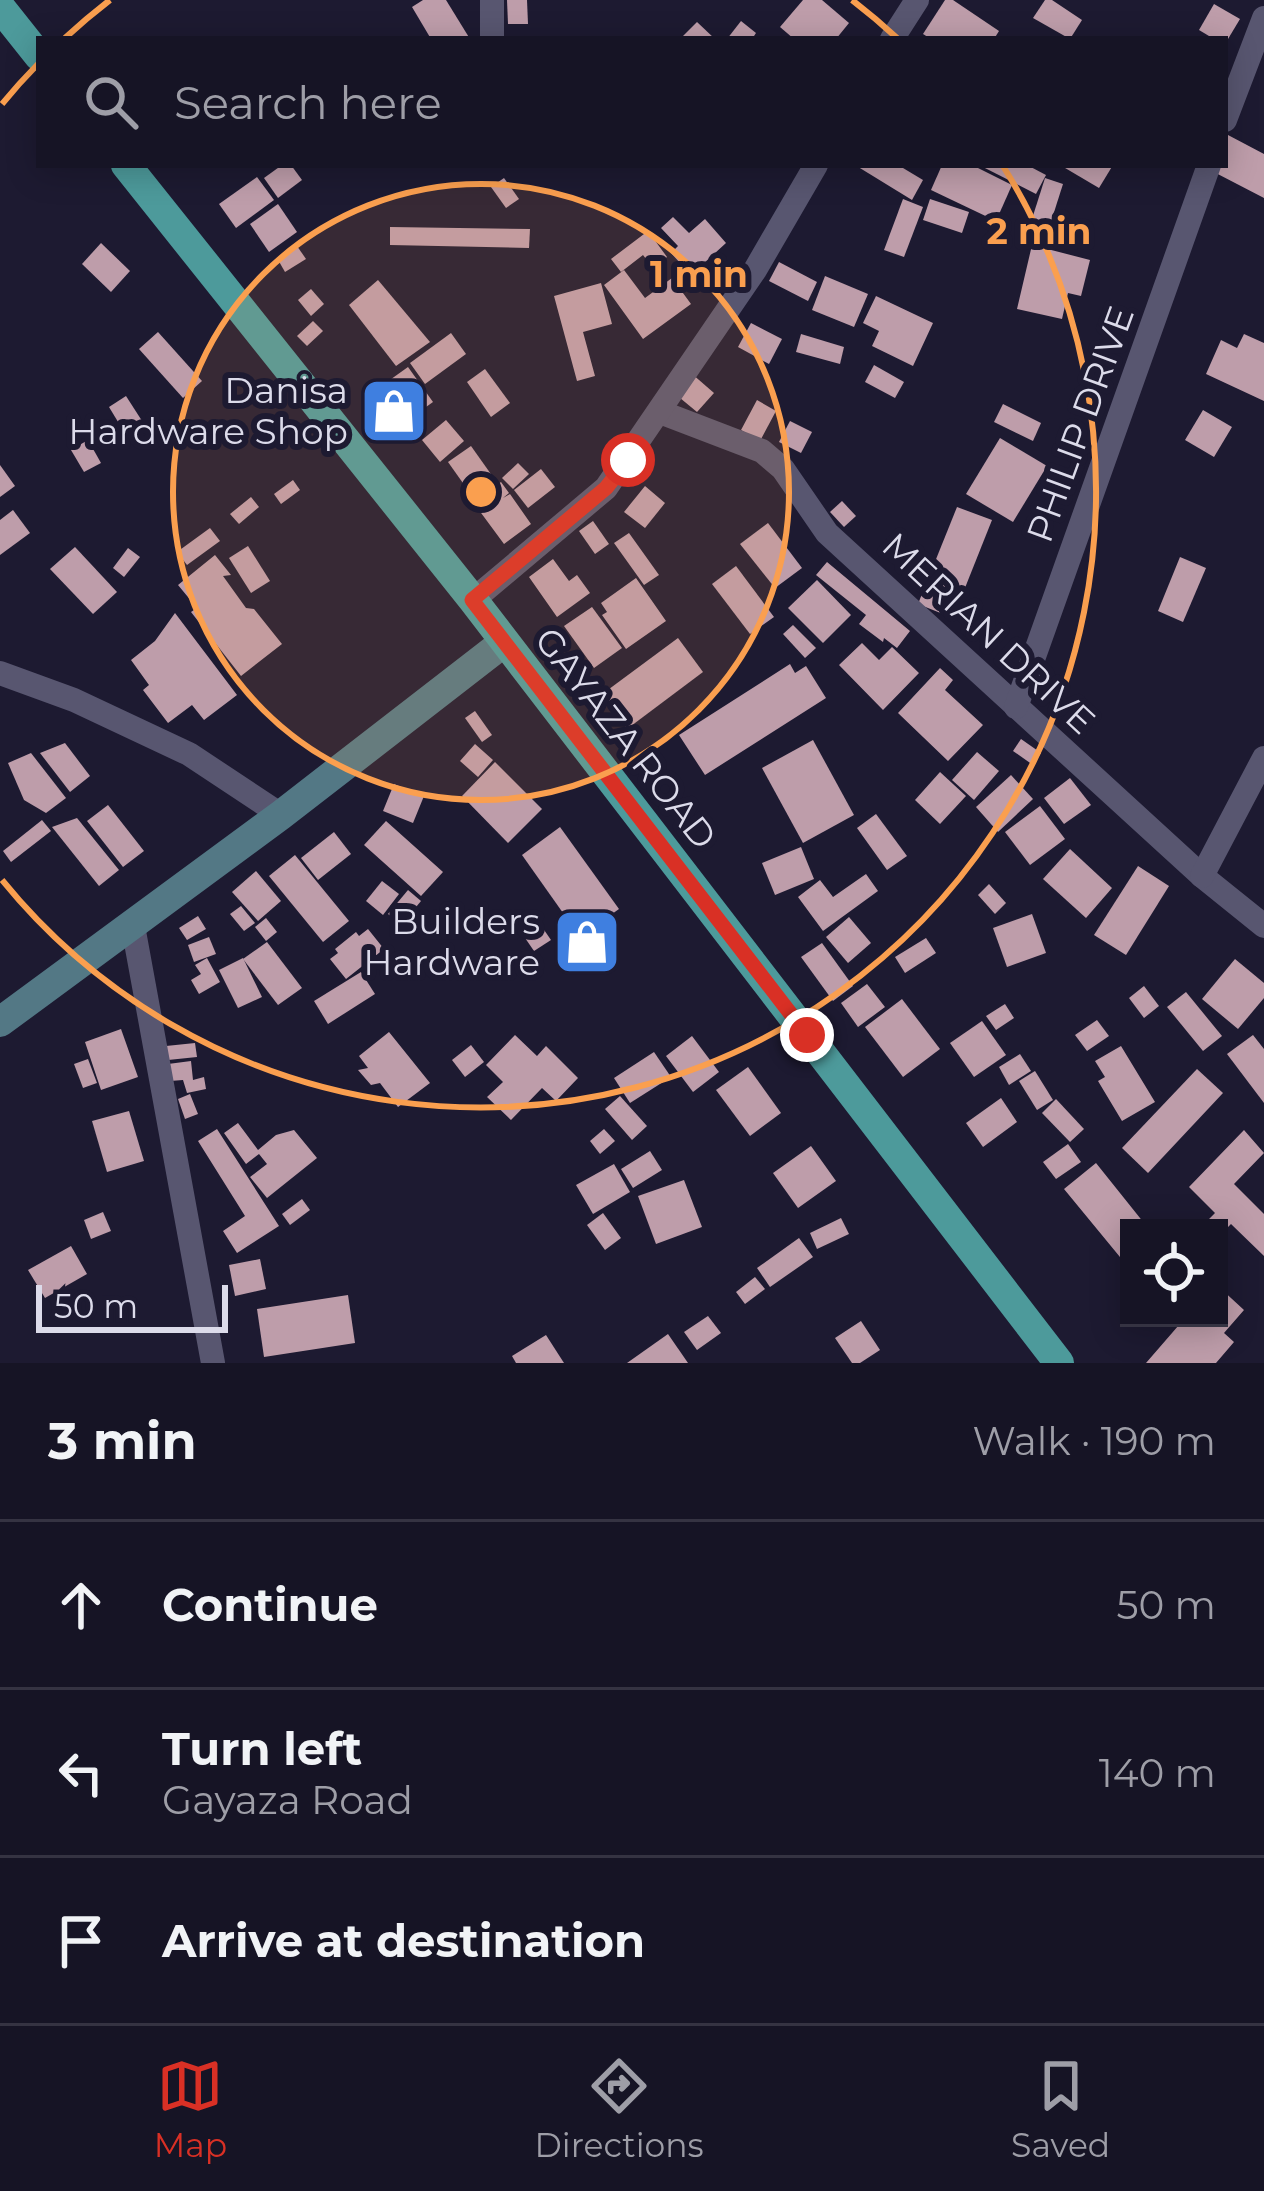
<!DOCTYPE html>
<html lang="en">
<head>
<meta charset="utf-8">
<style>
	body { margin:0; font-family:Montserrat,sans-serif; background:#1f1d2d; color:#f1f3f6 }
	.controls { position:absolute; right:36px; bottom:36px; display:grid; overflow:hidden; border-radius:0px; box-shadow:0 6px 30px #0003 }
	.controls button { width:108px; height:108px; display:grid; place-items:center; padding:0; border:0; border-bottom:3px solid #353342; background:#161425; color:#f1f3f6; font:60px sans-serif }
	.scale { position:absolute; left:36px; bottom:30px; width:192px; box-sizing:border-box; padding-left:12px; border:6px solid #dcdbea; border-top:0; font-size:33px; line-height:42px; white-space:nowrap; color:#dcdbea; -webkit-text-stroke:9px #1d1a31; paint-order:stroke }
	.stop { position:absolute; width:36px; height:36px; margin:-27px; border:9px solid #d93025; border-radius:50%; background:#fff }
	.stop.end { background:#d93025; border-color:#fff; box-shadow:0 3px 12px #0008 }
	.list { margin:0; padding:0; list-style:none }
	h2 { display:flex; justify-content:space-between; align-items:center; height:156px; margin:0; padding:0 48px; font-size:51px }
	h2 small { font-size:39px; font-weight:400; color:#9e9ea7 }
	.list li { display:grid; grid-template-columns:78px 1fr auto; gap:36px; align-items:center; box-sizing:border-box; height:168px; padding:0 48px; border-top:3px solid #353342 }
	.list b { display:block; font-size:45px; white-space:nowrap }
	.list p { margin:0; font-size:39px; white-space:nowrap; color:#9e9ea7 }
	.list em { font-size:39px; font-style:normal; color:#9e9ea7 }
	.icon { flex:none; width:66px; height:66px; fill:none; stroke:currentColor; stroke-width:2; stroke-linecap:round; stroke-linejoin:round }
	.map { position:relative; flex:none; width:1264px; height:1363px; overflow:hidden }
	.search { position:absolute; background:#161425; box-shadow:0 6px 30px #0003; left:36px; right:36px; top:36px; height:132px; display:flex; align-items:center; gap:30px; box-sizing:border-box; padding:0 42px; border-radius:0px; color:#9e9ea7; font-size:45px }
	.sheet { height:660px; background:#161425 }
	nav { display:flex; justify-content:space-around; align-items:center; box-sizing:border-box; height:168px; border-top:3px solid #353342; background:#161425; font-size:33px; color:#9e9ea7 }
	nav a { display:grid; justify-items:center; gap:6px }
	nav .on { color:#d93025 }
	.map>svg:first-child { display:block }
</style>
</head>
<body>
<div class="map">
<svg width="1264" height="1363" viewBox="0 0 1264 1363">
	<rect width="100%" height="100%" fill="#1d1a31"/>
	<g fill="#be9daa">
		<polygon points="423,0 446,0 470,39 431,39 412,7"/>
		<polygon points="507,0 527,0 528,24 508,24"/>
		<polygon points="803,0 822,0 849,23 836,39 794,39 780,27"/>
		<polygon points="945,0 953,0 999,31 994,39 931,39 923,34"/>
		<polygon points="1045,0 1052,0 1082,20 1070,39 1033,18"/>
		<polygon points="1214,4 1240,19 1228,39 1214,39 1199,30"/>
		<polygon points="741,21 756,33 752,39 727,39"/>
		<polygon points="697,22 715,39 680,39"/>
		<polygon points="1228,135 1264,154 1264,198 1210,170 1213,165 1225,165"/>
		<polygon points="282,165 291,165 302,180 278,198 264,178"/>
		<polygon points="855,165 898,165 923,180 912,200"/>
		<polygon points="942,165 972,165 1012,185 996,221 931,190"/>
		<polygon points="979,165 1027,165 1046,175 1036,194"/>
		<polygon points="1060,165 1113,165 1099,188"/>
		<polygon points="257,177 274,200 236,228 219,204"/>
		<polygon points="504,178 519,199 506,208 491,187"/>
		<polygon points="1045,178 1063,184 1049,228 1031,222"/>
		<polygon points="903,199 923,207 904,257 884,250"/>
		<polygon points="930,199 969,212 962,233 923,220"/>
		<polygon points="278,204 297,232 269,252 250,224"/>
		<polygon points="673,217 689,233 705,219 726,243 691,275 671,253 678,246 661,228"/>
		<polygon points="390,227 530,229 529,248 390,245"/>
		<polygon points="648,231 667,257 653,268 643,255 621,272 611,259"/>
		<polygon points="101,243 130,271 111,292 82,264"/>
		<polygon points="1032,245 1090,260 1081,296 1068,293 1062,319 1017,309"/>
		<polygon points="297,246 306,259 285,272 277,258"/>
		<polygon points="779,262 817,282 808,301 769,281"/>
		<polygon points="624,270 645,298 672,278 691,304 643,339 604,285"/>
		<polygon points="825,276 868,294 854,327 812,310"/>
		<polygon points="378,280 430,342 396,366 349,305"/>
		<polygon points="601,283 612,324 583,332 595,376 577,381 554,296"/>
		<polygon points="311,289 324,304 311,316 298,300"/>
		<polygon points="876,296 933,323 913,366 872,346 879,331 863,323"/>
		<polygon points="313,321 323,331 307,346 297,336"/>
		<polygon points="751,323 782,339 769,364 738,347"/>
		<polygon points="158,332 202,381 183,398 139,349"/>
		<polygon points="451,333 466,354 425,384 410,363"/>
		<polygon points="801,334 844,347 840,364 796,352"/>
		<polygon points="1244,334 1264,343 1264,401 1206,374 1221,340 1237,348"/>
		<polygon points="874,365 904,382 895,398 865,382"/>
		<polygon points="408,367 433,402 405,422 380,387"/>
		<polygon points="485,369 510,403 491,417 467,382"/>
		<polygon points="691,373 714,393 697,412 674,393"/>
		<polygon points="126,396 144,424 126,435 109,407"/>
		<polygon points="757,400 776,411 760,441 741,430"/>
		<polygon points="1003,404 1041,423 1033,441 994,422"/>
		<polygon points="1203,410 1232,427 1214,457 1185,440"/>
		<polygon points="446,420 464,441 440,462 422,440"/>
		<polygon points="790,421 812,432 801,453 779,442"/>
		<polygon points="1000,438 1047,466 1013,522 966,494"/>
		<polygon points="88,440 101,463 84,472 71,450"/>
		<polygon points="471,446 493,477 470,493 448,462"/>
		<polygon points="518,463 529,474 513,489 502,478"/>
		<polygon points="0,465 15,486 0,497"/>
		<polygon points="541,469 555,487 528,508 514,490"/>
		<polygon points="293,480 300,490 281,504 274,494"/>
		<polygon points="501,482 509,493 503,498 510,494 531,524 504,544 473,502"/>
		<polygon points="645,486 665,503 645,528 624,512"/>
		<polygon points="251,497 259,507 239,524 230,514"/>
		<polygon points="842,501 856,516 844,527 830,512"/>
		<polygon points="957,507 992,520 953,618 918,604"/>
		<polygon points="13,510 30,533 0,555 0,520"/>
		<polygon points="593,521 609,544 595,554 579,531"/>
		<polygon points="768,523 802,568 775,588 740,544"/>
		<polygon points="210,528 220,541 187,565 177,552"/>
		<polygon points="629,533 659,575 644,585 614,543"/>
		<polygon points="248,546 270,581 251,593 229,558"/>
		<polygon points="75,547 117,592 93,614 50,569"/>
		<polygon points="128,548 140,557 124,577 113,568"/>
		<polygon points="215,555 231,575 223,576 246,608 254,609 282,644 241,676 191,612 197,608 178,585"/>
		<polygon points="1180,557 1206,568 1183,622 1158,611"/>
		<polygon points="553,559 569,581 577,575 590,593 557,617 529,577"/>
		<polygon points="827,562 910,631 897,648 884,638 883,642 859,624 866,615 816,575"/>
		<polygon points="736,566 774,617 750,634 712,584"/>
		<polygon points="636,578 666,621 626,649 602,615 607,612 601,603"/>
		<polygon points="817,580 851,615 823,643 788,608"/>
		<polygon points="592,607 622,648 594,668 564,626"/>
		<polygon points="175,613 237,695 204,720 192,705 168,723 143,690 149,685 131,660 155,641"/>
		<polygon points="793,625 816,648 805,658 783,634"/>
		<polygon points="678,638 703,672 627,729 601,695"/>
		<polygon points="862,643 879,660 892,647 919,673 883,710 839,665"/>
		<polygon points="790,664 795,673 806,666 826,698 705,775 679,735"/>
		<polygon points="940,668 953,680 945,690 983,725 948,761 898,713"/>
		<polygon points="475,711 492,735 482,742 465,718"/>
		<polygon points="1021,739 1041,753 1033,765 1013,751"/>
		<polygon points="813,740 854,815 803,843 762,768"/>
		<polygon points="65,743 90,776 70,792 40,753"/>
		<polygon points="475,744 493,760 478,777 460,761"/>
		<polygon points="977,752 999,771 974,800 952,780"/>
		<polygon points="31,753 66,798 46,813 24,800 8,763"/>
		<polygon points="495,762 542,809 508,843 462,796"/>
		<polygon points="940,772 966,796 940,824 915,800"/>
		<polygon points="1011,775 1033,799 998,832 976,807"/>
		<polygon points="1070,778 1091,805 1064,824 1044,798"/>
		<polygon points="394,784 424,796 413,823 383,811"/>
		<polygon points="108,805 144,851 123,867 87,821"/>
		<polygon points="1040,806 1065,839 1030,865 1005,832"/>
		<polygon points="876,814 907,856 887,870 857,828"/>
		<polygon points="77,818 119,870 99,886 52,827"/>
		<polygon points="42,820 51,831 11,862 3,851"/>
		<polygon points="386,821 443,872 421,896 364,845"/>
		<polygon points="560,827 619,909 580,937 522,855"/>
		<polygon points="334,832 351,854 318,880 301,858"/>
		<polygon points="801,847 814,879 775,895 762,863"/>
		<polygon points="1070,849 1112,888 1086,918 1043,879"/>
		<polygon points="295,855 349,921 323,942 269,876"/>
		<polygon points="1138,866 1169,886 1126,955 1094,935"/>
		<polygon points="256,871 281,901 258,921 232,892"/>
		<polygon points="866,874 878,891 823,931 798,897 820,880 833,897"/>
		<polygon points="382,881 399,894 383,915 366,901"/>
		<polygon points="989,884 1006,903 995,914 978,895"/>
		<polygon points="408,890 421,901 402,924 388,914"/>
		<polygon points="241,906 255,923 244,931 230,914"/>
		<polygon points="1032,914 1046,953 1007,967 993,928"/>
		<polygon points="198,916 206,929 187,940 179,928"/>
		<polygon points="849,917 871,943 848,963 826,937"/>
		<polygon points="266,918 277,932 266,941 255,927"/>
		<polygon points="540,924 551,940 534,951 523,935"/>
		<polygon points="368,929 384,949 346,979 330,959 338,953 335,949 356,932 359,936"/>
		<polygon points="209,937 216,954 194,962 188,945"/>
		<polygon points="926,938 936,953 905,973 895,957"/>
		<polygon points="267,942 302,988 278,1005 243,959"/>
		<polygon points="822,943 853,986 833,1001 801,957"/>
		<polygon points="207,958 220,982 199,994 191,980 201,974 195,965"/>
		<polygon points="243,958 262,997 238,1008 219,970"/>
		<polygon points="1235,959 1264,983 1264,998 1238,1029 1202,999"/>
		<polygon points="361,972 375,994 328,1024 314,1001"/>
		<polygon points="867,984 885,1007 858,1027 841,1003"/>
		<polygon points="1144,986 1159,1006 1144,1018 1129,998"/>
		<polygon points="1186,992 1222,1036 1203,1051 1167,1007"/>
		<polygon points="902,999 940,1049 903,1077 865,1027"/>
		<polygon points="1005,1004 1014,1018 996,1030 986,1016"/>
		<polygon points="1097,1020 1109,1036 1087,1051 1075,1035"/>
		<polygon points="982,1021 1006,1055 974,1077 950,1043"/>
		<polygon points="121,1029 138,1077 101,1090 85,1042"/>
		<polygon points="389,1032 430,1083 398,1107 380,1083 371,1085 358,1070 368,1068 359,1056"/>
		<polygon points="515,1035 537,1056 546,1046 578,1078 556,1101 542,1088 511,1120 487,1097 503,1082 486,1065"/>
		<polygon points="1253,1035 1264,1049 1264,1103 1227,1054"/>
		<polygon points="692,1036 719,1072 693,1092 666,1056"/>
		<polygon points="195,1043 197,1057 168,1060 166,1046"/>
		<polygon points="471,1045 484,1062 465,1077 452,1060"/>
		<polygon points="1121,1046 1155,1102 1122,1121 1098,1081 1105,1077 1095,1061"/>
		<polygon points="654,1052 671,1077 630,1103 614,1078"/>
		<polygon points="1020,1054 1031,1071 1009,1085 999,1067"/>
		<polygon points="88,1059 97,1083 83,1088 74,1064"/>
		<polygon points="191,1061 193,1080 204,1077 206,1089 187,1093 183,1080 170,1081 168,1064"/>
		<polygon points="748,1067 781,1113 750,1136 716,1090"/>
		<polygon points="1197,1069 1223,1093 1148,1173 1122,1148"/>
		<polygon points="1035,1071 1053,1100 1037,1110 1019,1081"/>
		<polygon points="190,1094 198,1114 185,1119 178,1099"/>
		<polygon points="620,1096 647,1126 632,1140 605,1109"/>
		<polygon points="1001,1098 1017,1122 983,1147 966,1123"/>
		<polygon points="1056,1099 1084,1129 1070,1142 1042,1113"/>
		<polygon points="129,1111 144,1161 107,1172 92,1121"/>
		<polygon points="238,1123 258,1150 276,1135 294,1130 317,1158 267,1198 250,1177 267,1164 259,1154 246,1164 224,1133"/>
		<polygon points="217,1129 279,1226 237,1253 223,1231 245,1216 198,1141"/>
		<polygon points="604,1129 615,1141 600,1154 590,1141"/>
		<polygon points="1244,1130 1264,1153 1234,1184 1264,1214 1264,1256 1231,1224 1219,1236 1219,1228 1200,1228 1215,1213 1189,1187"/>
		<polygon points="1068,1144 1081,1162 1056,1179 1043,1162"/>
		<polygon points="811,1146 836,1181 798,1208 773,1173"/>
		<polygon points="650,1151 662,1170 633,1188 621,1169"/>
		<polygon points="1096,1163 1148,1228 1129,1228 1129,1268 1064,1189"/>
		<polygon points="614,1164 630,1192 593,1214 576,1185"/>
		<polygon points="684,1180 702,1227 656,1244 638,1196"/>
		<polygon points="302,1199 310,1210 290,1225 282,1214"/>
		<polygon points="103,1212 111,1231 91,1239 84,1220"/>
		<polygon points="603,1213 621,1238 605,1250 587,1225"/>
		<polygon points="841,1218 849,1234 817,1249 810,1233"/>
		<polygon points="799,1238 813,1257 770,1287 757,1268"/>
		<polygon points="71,1246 87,1274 45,1298 28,1270"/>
		<polygon points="260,1259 266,1289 235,1296 229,1265"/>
		<polygon points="755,1277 765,1289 745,1304 736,1292"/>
		<polygon points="1219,1287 1244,1310 1224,1333 1234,1342 1216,1363 1146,1363 1185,1318 1219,1318"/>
		<polygon points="348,1295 355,1343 264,1357 257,1309"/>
		<polygon points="708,1316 721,1333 697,1350 684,1332"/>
		<polygon points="861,1321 880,1350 860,1363 852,1363 835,1338"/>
		<polygon points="668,1334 688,1363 627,1363"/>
		<polygon points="546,1335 564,1363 516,1363 512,1356"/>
	</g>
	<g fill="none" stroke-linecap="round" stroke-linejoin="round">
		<g stroke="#585670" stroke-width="24">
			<polyline points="492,39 492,0"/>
			<polyline points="892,39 917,0"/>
			<polyline points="1225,120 1264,18"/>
			<polyline points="660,412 762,451 783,469 827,533 1202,876 1264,926"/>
			<polyline points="473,600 606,488 755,270 816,165"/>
			<polyline points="0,673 74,700 189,754 281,815"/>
			<polyline points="1016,707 1209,165"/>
			<polyline points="1202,876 1264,758"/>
			<polyline points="133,926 213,1363"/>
		</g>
		<polyline stroke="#537885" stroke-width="30" points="0,1022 281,815 503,643"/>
		<g stroke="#4d9a9b" stroke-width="30">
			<polyline points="0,7 39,56"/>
			<polyline points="126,165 473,600 1059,1363"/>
		</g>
	</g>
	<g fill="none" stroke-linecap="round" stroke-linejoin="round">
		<polyline stroke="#d93025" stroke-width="15" points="628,460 606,488 472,600 807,1035"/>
	</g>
	<circle cx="481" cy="492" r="308" fill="#fa9f4f" fill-opacity=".12"/>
	<g fill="none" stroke="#fa9f4f" stroke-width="6">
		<circle cx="481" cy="492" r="308"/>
		<path d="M2 104A616 616 0 0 1 38 64M65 38A616 616 0 0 1 110 0M852 0A616 616 0 0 1 897 38M1003 166A616 616 0 0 1 2 880"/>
	</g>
	<defs>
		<symbol id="shop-square" viewBox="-11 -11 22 22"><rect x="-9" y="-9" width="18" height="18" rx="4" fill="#3f7fe0" stroke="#1d1a31"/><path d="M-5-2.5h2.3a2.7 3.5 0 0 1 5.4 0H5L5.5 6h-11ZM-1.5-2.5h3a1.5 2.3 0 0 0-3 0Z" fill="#fff"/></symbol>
	</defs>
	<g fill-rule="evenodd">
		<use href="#shop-square" x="356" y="373" width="76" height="76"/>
		<use href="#shop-square" x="549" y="904" width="76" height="76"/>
	</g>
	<g text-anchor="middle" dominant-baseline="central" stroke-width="12" stroke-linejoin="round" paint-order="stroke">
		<g font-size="36" fill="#dcdbea" stroke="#1d1a31" text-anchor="end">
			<text x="348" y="390">Danisa<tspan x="348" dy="41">Hardware Shop</tspan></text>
			<text x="540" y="921">Builders<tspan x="540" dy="41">Hardware</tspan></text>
		</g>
		<g font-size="36" fill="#dcdbea" stroke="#1d1a31">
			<text transform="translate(1080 424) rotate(-70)">PHILIP DRIVE</text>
			<text transform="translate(989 633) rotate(43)">MERIAN DRIVE</text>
			<text transform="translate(626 738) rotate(52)">GAYAZA ROAD</text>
		</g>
	</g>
	<circle cx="481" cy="492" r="18" fill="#fa9f4f" stroke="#1d1a31" stroke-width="6"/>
	<g font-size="36" text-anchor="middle" font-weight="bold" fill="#fa9f4f" stroke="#1d1a31" stroke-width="12" stroke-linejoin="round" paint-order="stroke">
		<text x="1039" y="244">2 min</text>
		<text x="699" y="287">1 min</text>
	</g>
</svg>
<div class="controls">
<button><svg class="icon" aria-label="locate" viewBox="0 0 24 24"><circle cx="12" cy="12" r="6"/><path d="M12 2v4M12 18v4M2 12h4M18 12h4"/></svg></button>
</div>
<div class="scale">50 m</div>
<div class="stop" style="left:628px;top:460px"></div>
<div class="stop end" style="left:807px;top:1035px"></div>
<div class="search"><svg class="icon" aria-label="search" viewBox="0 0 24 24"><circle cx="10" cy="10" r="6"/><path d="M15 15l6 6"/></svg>Search here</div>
</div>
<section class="sheet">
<h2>3 min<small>Walk · 190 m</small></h2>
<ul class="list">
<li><svg class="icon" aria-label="ahead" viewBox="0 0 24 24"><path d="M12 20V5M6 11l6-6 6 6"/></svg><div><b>Continue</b></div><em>50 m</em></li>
<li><svg class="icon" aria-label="left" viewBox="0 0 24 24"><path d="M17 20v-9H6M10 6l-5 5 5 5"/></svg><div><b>Turn left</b><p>Gayaza Road</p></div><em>140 m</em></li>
<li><svg class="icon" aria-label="arrive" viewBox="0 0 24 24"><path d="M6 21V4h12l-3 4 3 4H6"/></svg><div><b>Arrive at destination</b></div></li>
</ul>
</section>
<nav>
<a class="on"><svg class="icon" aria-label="map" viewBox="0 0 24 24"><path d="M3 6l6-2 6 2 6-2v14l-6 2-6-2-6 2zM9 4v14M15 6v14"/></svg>Map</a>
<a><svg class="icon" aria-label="directions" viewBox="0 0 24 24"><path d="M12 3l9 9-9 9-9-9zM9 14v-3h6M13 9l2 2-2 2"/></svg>Directions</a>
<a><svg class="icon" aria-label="saved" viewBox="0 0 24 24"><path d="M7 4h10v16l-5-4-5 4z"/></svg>Saved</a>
</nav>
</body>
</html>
